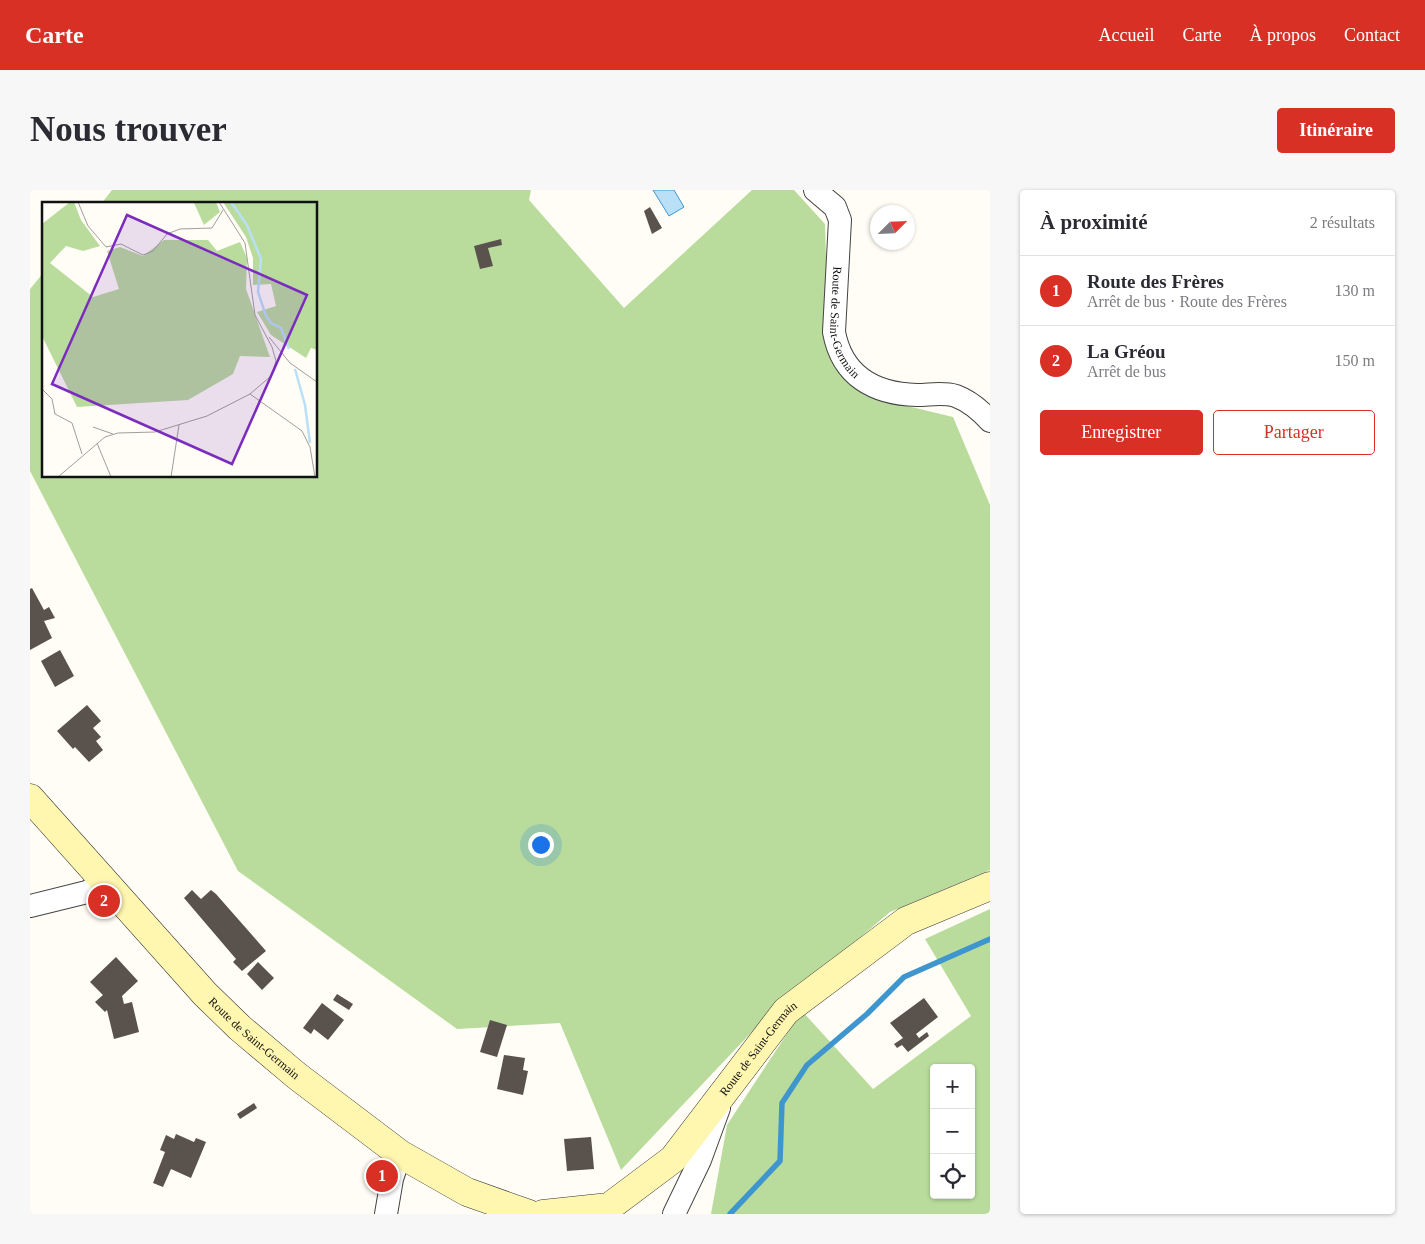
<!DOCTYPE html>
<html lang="fr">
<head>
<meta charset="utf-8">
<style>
	body { margin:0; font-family:Georgia,serif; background:#f7f7f7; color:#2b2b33 }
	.controls { position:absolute; right:15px; bottom:15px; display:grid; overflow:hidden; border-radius:5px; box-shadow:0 1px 4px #0004 }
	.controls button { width:45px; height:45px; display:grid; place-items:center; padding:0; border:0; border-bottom:1px solid #e1e1e2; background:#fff; color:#2b2b33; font:25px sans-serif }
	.compass { position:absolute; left:840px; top:15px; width:45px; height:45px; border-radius:50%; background:#fff; box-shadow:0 1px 4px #0004; rotate:66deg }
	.you { position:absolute; left:510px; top:654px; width:18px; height:18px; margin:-12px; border:4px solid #fff; border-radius:50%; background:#1a73e8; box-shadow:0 0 0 8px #1a73e833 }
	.badge { display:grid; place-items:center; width:32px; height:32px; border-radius:50%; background:#d93025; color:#fff; font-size:16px; font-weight:700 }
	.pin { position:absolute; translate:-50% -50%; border:2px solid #fff; box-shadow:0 1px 5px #0006 }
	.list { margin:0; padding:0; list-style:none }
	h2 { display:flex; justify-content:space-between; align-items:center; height:65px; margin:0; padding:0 20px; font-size:21px }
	h2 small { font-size:16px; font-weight:400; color:#7c7c81 }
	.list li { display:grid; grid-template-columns:32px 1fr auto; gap:15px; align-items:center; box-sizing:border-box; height:70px; padding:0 20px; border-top:1px solid #e1e1e2 }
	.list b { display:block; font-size:19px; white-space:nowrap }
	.list p { margin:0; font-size:16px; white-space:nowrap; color:#7c7c81 }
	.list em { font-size:16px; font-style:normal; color:#7c7c81 }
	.actions { display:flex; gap:10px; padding:15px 20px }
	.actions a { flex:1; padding:11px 0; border:1px solid #d93025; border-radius:5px; text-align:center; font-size:18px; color:#d93025 }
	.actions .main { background:#d93025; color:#fff }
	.icon { flex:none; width:28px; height:28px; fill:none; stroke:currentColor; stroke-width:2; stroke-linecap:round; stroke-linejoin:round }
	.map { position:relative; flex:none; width:960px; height:1024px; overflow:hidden; border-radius:5px }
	header { display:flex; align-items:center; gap:30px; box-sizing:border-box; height:70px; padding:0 25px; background:#d93025; color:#fff }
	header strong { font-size:24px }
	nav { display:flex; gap:28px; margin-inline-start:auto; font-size:18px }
	.intro { display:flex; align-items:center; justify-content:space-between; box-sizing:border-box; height:120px; padding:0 30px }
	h1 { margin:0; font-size:35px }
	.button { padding:12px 22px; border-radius:5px; background:#d93025; color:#fff; font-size:18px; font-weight:700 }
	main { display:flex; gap:30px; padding:0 30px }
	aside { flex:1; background:#fff; border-radius:5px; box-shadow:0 1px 4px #0004 }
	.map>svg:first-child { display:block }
</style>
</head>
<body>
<header>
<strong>Carte</strong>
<nav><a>Accueil</a><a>Carte</a><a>À propos</a><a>Contact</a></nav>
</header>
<div class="intro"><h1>Nous trouver</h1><a class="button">Itinéraire</a></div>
<main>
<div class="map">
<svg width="960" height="1024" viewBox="0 0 960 1024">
	<rect width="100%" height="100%" fill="#fffdf5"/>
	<g fill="#b9dc9c" fill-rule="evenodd">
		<polygon points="82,0 501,0 499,10 594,118 722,0 764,0 795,34 799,163 836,206 923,227 960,315 960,680 860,722 734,829 591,980 530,833 427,839 208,681 0,281 0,99 14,82 14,286 286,286 286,14 71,14"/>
		<path d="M960 719V1024H681L697 935 772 821 843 899 941 826 895 749ZM904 878H941V1005H904Z"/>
	</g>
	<polygon fill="#b9e0f7" stroke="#3f96cf" points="623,0 644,0 654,17 639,26"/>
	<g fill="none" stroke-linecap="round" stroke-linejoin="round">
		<polyline stroke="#3f96cf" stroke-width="5.5" points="700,1024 750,971 752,913 777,875 837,824 874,787 960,749"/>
	</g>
	<g fill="#5a524d">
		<polygon points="620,17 632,38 622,44 614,21"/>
		<polygon points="471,49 472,55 458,58 463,76 450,79 444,56"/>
		<polygon points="2,398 14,420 19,417 25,428 14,431 22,448 0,460 0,399"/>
		<polygon points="30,460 44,486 25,497 11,471"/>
		<polygon points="57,515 71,531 63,538 71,547 66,551 73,560 59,572 45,557 43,559 27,541"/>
		<polygon points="162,700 171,709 181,700 186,704 236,761 212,781 203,772 206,769 154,708"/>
		<polygon points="86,767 108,791 92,806 94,814 102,812 109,842 84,849 77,820 75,822 65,812 73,805 60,792"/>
		<polygon points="228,772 244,788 232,800 217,784"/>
		<polygon points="307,804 323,814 319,820 303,810"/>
		<polygon points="894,808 908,827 886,844 889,848 897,842 899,846 878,862 872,855 867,858 864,854 873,848 860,833"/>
		<polygon points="292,813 314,830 298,850 284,839 281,844 273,838"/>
		<polygon points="460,830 477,835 467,867 450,862"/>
		<polygon points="474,865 495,868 493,880 498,881 493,905 467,899"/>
		<polygon points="224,913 227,918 210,929 207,924"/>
		<polygon points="146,944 164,952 166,948 176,952 161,988 141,979 133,997 123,993 135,962 130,960 136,945 144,949"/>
		<polygon points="561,947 564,979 537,981 534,949"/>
	</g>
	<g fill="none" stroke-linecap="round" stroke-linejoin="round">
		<defs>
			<g id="street">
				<path id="s1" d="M785 0 805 17 810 30 804 142C812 186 844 204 887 205 900 205 913 202 926 206 939 211 951 221 960 231"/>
				<polyline points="0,716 57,702 73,692"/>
				<polyline points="356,1024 362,989 370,964"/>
				<polyline points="644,1024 670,970 689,918"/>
			</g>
			<g id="secondary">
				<path id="s2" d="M0 608 175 804 210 838 267 886 370 964 437 1002 499 1024"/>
				<path id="s3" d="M513 1024 579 1017 643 969 756 821 876 731 960 696"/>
			</g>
		</defs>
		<use href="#street" stroke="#444" stroke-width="24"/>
		<use href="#secondary" stroke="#333" stroke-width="29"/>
		<use href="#street" stroke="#fff" stroke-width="22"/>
		<use href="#secondary" stroke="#fff6b0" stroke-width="28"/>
	</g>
	<g text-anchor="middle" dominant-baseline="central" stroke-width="5" stroke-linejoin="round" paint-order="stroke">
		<g font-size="12" fill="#111" stroke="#fff">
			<text stroke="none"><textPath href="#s1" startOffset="145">Route de Saint-Germain</textPath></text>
			<text stroke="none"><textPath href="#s2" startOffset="329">Route de Saint-Germain</textPath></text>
			<text stroke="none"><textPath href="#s3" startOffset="286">Route de Saint-Germain</textPath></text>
		</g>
	</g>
	<g transform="translate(12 12)">
		<rect width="275" height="275" fill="#fffdf5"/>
		<path d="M28 0H32L39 18 58 44 41 49 24 44 8 61 51 95 77 87 65 49 78 45 101 54 122 38H166L175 49 198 40 205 56 204 87 228 155 198 154 191 172 146 198 35 205 0 134V22ZM83 0H174L178 10 162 23 152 1ZM181 0H275V148L269 146 264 156 229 133 215 110 234 104 229 82 211 83V56L204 35Z" fill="#b9dc9c"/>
		<path fill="none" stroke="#b9e0f7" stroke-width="2.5" d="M189 0 205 23 219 57 216 90 224 114 229 121 239 126 247 147M253 167 263 203 268 241"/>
		<path fill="none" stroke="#a09f9a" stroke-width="1" d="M36 0 46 24 64 45 79 42 101 53 111 49 125 32 138 27 170 26 181 8M227 135 248 161 275 180M0 187 10 197 13 212 30 221 40 252M208 192 260 229 268 245 273 275M51 225 71 232M55 241 69 275M16 275 63 235 76 231 113 230 165 214 208 192 229 174 234 159 230 145 213 113 203 41 177 0M129 275 137 223"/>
		<path fill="#7b2cbf" fill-opacity="0.15" stroke="#7b2cbf" stroke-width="2.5" d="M85 13 265 93 190 262 10 182Z"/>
		<rect width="275" height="275" fill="none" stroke="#111" stroke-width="2.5"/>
	</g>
</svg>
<div class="controls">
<button>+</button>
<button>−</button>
<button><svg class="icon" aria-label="locate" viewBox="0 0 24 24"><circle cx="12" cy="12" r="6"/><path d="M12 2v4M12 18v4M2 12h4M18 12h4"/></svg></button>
</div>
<svg class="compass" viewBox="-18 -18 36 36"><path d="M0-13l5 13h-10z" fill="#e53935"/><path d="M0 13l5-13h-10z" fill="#7c7c81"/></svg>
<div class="you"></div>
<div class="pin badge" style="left:352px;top:986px">1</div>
<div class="pin badge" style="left:74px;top:711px">2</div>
</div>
<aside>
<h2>À proximité<small>2 résultats</small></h2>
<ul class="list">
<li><span class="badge">1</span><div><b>Route des Frères</b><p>Arrêt de bus · Route des Frères</p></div><em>130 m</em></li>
<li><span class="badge">2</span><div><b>La Gréou</b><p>Arrêt de bus</p></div><em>150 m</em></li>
</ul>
<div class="actions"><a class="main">Enregistrer</a><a>Partager</a></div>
</aside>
</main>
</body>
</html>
